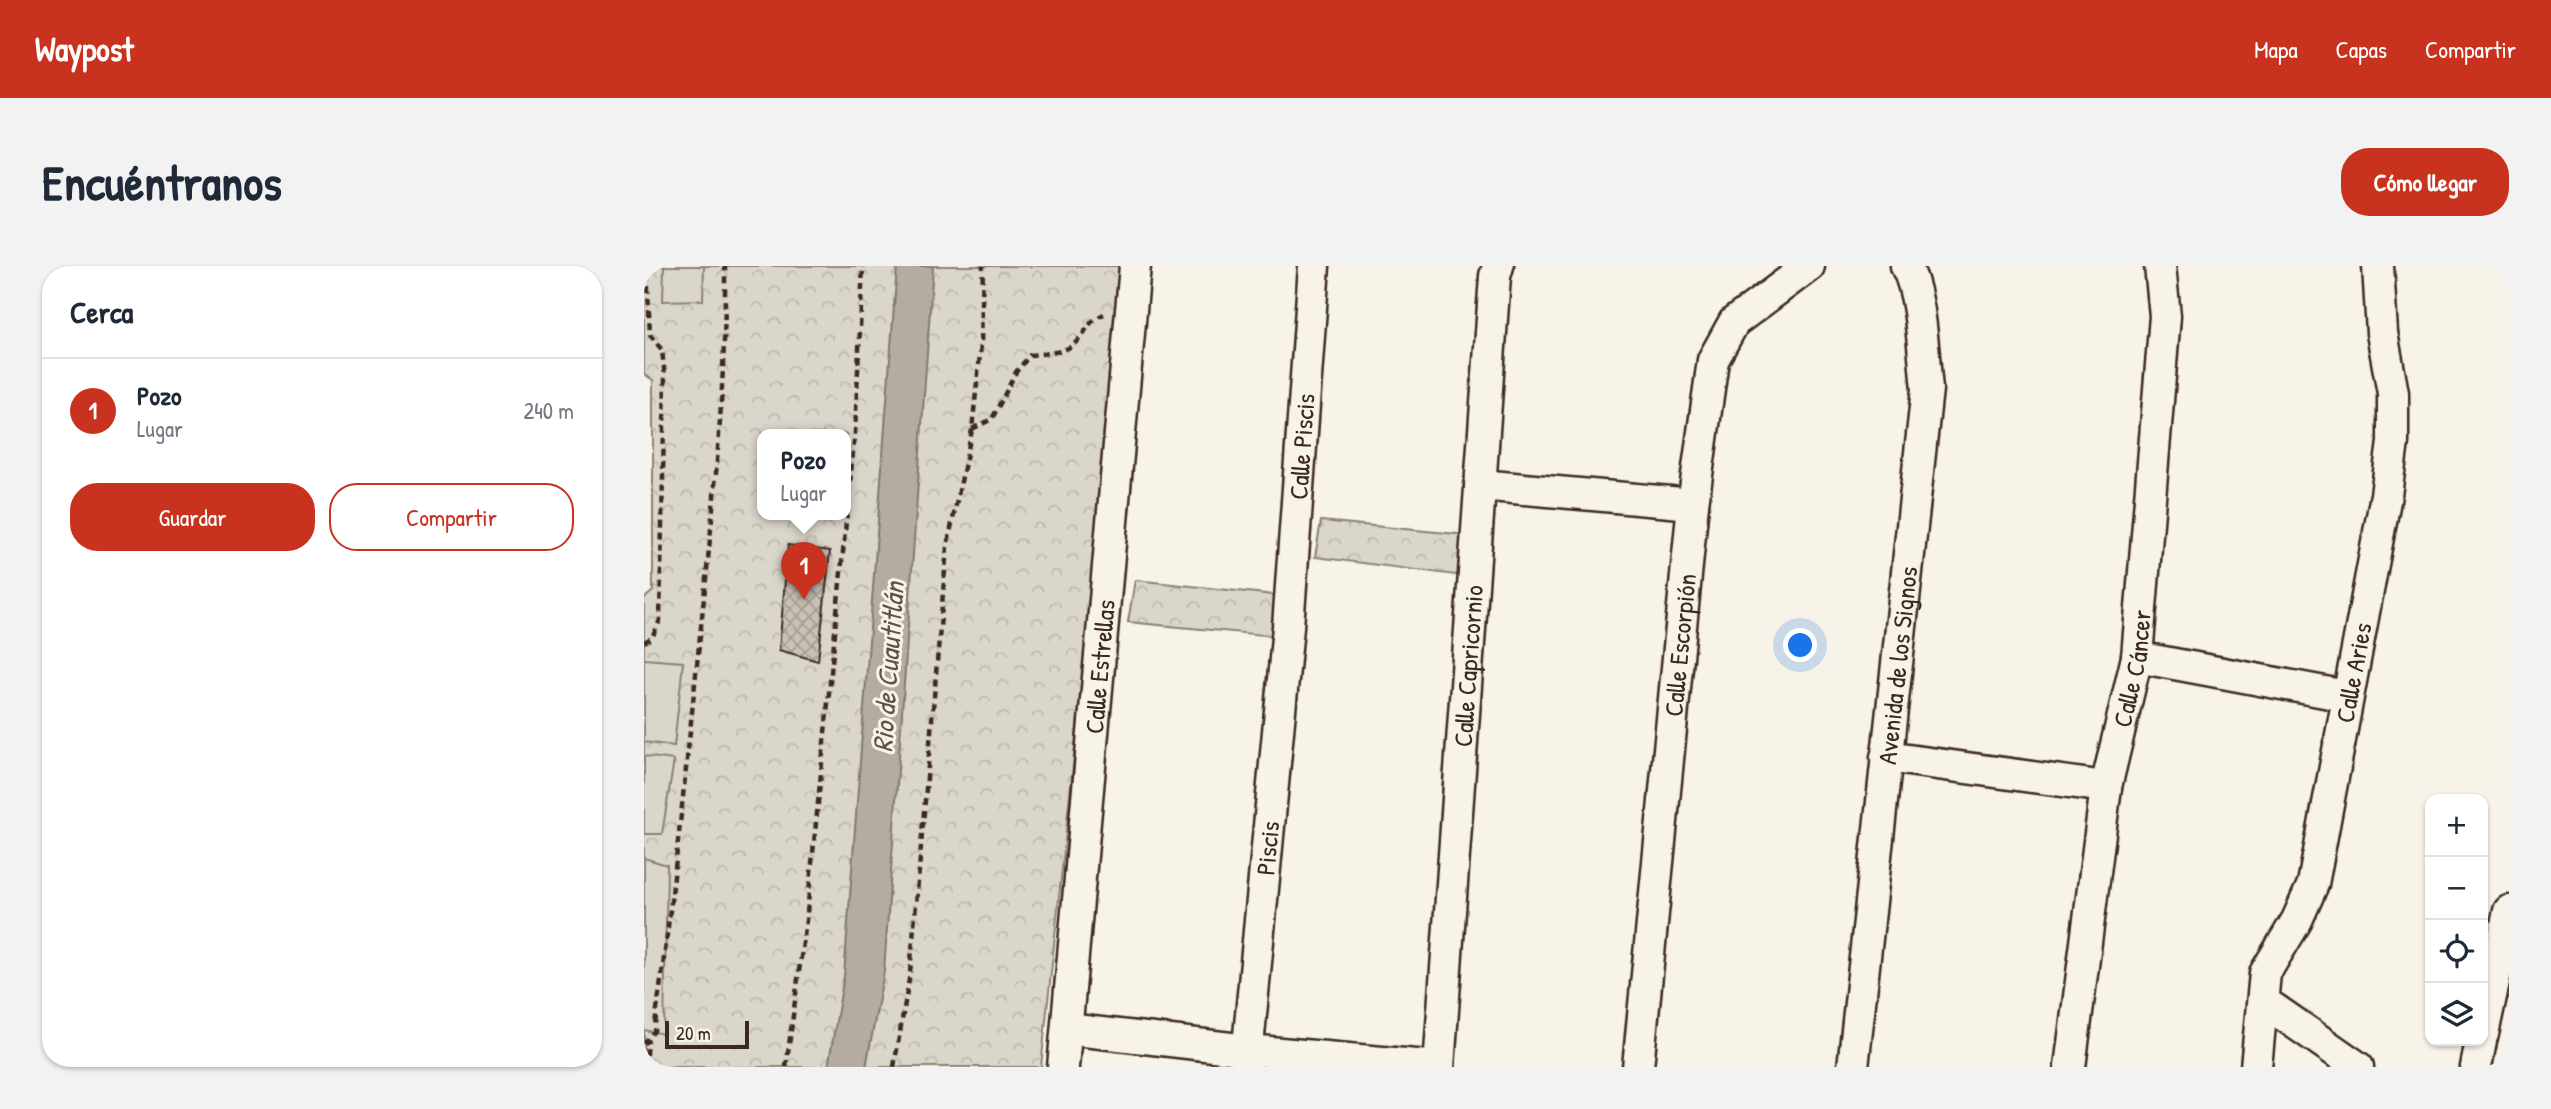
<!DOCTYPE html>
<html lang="es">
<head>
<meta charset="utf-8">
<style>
	body { margin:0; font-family:"Patrick Hand",sans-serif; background:#f2f2f3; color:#1f2937 }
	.controls { position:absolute; right:21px; bottom:21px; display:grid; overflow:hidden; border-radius:14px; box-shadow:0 2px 5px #0004 }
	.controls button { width:63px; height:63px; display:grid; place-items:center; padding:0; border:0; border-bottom:2px solid #e0e1e3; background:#fff; color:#1f2937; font:35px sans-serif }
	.scale { position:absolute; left:21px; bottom:18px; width:84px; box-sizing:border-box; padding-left:7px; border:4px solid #3b2a1e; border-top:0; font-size:19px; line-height:24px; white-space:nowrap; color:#3b2a1e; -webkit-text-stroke:5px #f7f3e8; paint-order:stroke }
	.you { position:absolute; left:1157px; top:380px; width:24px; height:24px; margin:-18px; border:5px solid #fff; border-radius:50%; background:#1a73e8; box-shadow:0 0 0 10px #1a73e833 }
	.badge { display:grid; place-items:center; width:46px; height:46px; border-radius:50%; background:#c8321e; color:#fff; font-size:23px; font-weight:700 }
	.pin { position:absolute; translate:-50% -58px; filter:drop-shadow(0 2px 4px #0008) }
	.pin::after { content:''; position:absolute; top:37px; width:24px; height:21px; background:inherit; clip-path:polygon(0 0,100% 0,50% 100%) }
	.popup { position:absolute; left:113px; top:163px; width:94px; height:91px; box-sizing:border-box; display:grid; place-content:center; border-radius:14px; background:#fff; filter:drop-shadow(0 2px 5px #0005); font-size:23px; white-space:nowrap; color:#747a83 }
	.popup b { font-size:26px; color:#1f2937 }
	.popup::after { content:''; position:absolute; left:50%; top:100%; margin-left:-14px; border:14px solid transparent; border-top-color:#fff }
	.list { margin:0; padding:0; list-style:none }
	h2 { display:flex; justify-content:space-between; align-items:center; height:91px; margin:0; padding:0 28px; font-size:30px }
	h2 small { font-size:23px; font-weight:400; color:#747a83 }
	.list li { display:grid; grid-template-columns:46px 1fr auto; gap:21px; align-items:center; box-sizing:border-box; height:105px; padding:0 28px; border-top:2px solid #e0e1e3 }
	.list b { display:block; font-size:26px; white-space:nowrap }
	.list p { margin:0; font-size:23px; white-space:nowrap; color:#747a83 }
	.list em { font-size:23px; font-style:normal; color:#747a83 }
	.actions { display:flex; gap:14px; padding:21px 28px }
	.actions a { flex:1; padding:16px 0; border:2px solid #c8321e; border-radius:28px; text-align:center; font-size:24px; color:#c8321e }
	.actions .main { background:#c8321e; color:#fff }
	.icon { flex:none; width:38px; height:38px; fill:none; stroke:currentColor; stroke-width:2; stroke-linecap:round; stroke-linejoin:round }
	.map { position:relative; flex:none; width:1865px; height:801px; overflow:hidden; border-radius:28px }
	header { display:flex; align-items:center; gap:42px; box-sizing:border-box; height:98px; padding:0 35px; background:#c8321e; color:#fff }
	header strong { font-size:33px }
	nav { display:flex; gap:38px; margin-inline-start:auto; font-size:24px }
	.intro { display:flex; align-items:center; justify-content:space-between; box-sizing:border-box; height:168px; padding:0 42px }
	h1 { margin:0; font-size:49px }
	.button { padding:18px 32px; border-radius:28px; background:#c8321e; color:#fff; font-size:24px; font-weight:700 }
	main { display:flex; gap:42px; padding:0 42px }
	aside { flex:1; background:#fff; border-radius:28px; box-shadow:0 2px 5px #0004 }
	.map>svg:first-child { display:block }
</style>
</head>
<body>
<header>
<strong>Waypost</strong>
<nav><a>Mapa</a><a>Capas</a><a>Compartir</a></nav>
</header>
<div class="intro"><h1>Encuéntranos</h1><a class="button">Cómo llegar</a></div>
<main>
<aside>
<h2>Cerca<small></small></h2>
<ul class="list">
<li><span class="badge">1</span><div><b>Pozo</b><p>Lugar</p></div><em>240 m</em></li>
</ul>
<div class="actions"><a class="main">Guardar</a><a>Compartir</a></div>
</aside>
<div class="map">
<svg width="1865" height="801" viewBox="0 0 1865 801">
	<defs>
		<pattern id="park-crowns" width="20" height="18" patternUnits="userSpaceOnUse" patternTransform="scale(1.75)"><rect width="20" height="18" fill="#dbd6cb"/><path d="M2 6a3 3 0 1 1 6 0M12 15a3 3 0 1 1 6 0" fill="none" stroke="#bdb8ae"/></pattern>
		<pattern id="building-cross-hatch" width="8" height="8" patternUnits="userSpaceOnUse" patternTransform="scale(1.75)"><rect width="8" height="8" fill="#c8c1b6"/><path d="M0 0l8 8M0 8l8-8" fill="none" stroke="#a49d93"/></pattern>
	</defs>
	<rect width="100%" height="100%" fill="#f7f3e8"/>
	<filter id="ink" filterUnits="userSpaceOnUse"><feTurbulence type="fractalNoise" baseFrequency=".0143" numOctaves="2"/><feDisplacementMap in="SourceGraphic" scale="14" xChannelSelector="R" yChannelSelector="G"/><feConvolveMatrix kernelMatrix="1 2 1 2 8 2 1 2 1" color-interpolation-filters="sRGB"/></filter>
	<g filter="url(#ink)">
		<g fill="url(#park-crowns)" stroke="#8b8074" stroke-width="2" fill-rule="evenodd">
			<path d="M0 0H482L397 801H0V333L9 325V114L0 108ZM118 168H202V248H118Z"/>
			<polygon points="677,255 823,269 819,310 671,291"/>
			<polygon points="491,314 630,329 630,370 484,356"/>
		</g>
		<g fill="#dbd6cb" stroke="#8b8074" stroke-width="2">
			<polygon points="20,0 60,0 59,34 19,35"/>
			<polygon points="0,393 39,396 30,480 0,476"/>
			<polygon points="0,490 30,494 18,568 0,568"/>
			<polygon points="0,592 23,599 20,768 0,764"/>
		</g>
		<polygon fill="#b4aca0" stroke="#84786c" stroke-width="2" points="253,0 289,0 240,706 222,801 184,801 200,710"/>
		<polygon fill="url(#building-cross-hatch)" stroke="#3b2a1e" stroke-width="2" points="144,279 186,285 174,395 135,384"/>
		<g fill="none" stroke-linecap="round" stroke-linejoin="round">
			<defs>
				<g id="minor">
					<polyline points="836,219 1049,238"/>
					<polyline points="1493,391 1702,430"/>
					<polyline points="1242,491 1462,521"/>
					<polyline points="1619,735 1714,801"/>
					<polyline points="423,763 604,784 795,801"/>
					<polyline points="1839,768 1865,645"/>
					<path id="s1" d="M419 801 491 0"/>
					<path id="s2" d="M602 801 644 361 670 0"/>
					<path id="s3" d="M795 801 851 10 854 0"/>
					<path id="s4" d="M994 801 1049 238 1069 94 1090 56 1165 0"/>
					<path id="s5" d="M1209 801 1283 123C1279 88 1278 30 1262 0"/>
					<path id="s6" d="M1426 801 1462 521 1493 391 1521 50 1516 0"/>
					<path id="s7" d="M1612 801 1621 707 1653 654 1669 618 1742 229 1749 176V127L1738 67 1734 0"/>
					<polyline points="1832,801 1837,775"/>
				</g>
			</defs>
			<use href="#minor" stroke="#3b2a1e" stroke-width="35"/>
			<g stroke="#3b2a1e" stroke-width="4.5" stroke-dasharray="7 5" stroke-linecap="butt">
				<path d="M328 163 348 153 372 106 386 89C402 87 422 88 433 75 445 63 443 56 460 48"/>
				<polyline points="0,376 8,372 16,354 21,111 18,84 6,69 3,0"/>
				<path d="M0 778 10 765C29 634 42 502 56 370 69 247 82 124 81 0"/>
				<polyline points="2,801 4,775"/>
				<polyline points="142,801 163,647 211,166 219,0"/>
				<polyline points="250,801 266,707 303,281 328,164 337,79 339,0"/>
			</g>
			<use href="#minor" stroke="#f7f3e8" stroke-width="30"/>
		</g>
	</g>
	<g text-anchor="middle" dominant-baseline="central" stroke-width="6" stroke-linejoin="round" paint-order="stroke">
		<g font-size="26" fill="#3b2a1e" stroke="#f7f3e8">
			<text stroke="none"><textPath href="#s2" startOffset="623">Calle Piscis</textPath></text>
			<text stroke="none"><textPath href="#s4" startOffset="424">Calle Escorpión</textPath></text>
			<text stroke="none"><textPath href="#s1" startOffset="402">Calle Estrellas</textPath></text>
			<text stroke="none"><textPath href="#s3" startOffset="402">Calle Capricornio</textPath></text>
			<text stroke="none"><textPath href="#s5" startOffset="404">Avenida de los Signos</textPath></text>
			<text stroke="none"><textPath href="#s6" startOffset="404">Calle Cáncer</textPath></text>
			<text stroke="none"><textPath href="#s7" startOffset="411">Calle Aries</textPath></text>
			<text stroke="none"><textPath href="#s2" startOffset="220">Piscis</textPath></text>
		</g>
		<g font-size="28" font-style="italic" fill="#5f5145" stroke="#f7f3e8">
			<text transform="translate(244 401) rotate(-86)">Rio de Cuautitlán</text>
		</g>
	</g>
</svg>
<div class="controls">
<button>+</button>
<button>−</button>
<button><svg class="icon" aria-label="locate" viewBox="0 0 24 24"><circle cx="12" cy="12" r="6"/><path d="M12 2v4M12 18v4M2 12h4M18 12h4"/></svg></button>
<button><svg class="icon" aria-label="layers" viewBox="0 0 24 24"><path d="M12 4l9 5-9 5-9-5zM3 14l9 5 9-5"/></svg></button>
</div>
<div class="scale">20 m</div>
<div class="you"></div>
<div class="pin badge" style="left:160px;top:334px">1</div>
<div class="popup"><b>Pozo</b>Lugar</div>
</div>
</main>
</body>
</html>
